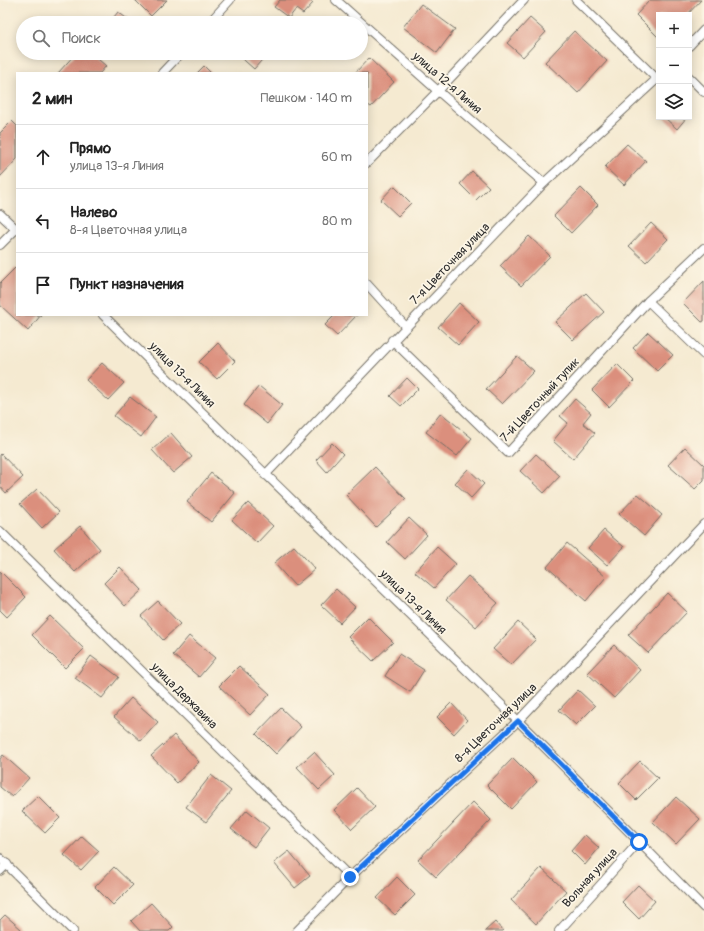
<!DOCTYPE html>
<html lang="ru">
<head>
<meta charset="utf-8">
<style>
	body { margin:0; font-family:Pangolin,sans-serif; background:#f2f2f2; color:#222 }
	.controls { position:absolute; right:12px; top:12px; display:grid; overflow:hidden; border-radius:0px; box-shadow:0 2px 10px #0003 }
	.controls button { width:36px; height:36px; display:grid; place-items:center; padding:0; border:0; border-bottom:1px solid #e0e0e0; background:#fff; color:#222; font:20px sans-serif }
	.stop { position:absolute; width:12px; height:12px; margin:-9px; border:3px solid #1a73e8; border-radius:50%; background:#fff }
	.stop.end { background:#1a73e8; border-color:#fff; box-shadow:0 1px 4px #0008 }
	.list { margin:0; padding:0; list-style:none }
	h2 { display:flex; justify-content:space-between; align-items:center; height:52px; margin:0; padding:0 16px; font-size:17px }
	h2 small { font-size:13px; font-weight:400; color:#767676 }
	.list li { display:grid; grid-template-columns:26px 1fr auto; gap:12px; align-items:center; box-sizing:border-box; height:64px; padding:0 16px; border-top:1px solid #e0e0e0 }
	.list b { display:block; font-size:15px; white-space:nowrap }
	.list p { margin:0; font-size:13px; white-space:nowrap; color:#767676 }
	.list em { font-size:13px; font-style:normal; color:#767676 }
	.icon { flex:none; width:22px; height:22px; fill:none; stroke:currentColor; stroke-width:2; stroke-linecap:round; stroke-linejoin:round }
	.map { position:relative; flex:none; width:704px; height:931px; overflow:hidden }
	.search { position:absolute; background:#fff; box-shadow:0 2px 10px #0003; left:16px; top:16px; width:352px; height:44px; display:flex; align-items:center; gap:10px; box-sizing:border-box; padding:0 14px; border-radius:22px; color:#767676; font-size:15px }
	.panel { position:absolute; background:#fff; box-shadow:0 2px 10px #0003; left:16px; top:72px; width:352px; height:244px; border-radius:0px }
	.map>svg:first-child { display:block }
</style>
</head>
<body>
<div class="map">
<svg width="704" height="931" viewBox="0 0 704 931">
	<rect width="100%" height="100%" fill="#fcf5e5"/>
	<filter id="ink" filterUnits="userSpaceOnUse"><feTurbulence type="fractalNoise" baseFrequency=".025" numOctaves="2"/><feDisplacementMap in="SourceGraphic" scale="8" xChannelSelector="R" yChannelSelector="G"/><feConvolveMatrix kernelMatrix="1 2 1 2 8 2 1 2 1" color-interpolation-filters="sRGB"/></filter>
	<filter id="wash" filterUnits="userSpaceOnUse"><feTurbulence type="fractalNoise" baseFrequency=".012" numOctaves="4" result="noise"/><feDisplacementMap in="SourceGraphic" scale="16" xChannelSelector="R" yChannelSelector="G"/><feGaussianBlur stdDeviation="0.9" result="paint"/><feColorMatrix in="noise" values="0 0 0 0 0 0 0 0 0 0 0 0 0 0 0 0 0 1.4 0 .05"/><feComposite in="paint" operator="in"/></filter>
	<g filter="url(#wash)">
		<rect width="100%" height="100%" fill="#f5ead1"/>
		<g id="blocks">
			<g fill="#db8f7d">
				<polygon points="135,0 167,0 151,16"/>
				<polygon points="280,0 309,0 313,3 303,14 296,9 289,18 274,7"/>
				<polygon points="650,0 701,0 687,15 659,15 659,38 636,15"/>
				<polygon points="421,4 455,29 437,53 403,27"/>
				<polygon points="118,12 133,23 109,23"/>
				<polygon points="530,18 546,32 523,57 507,43"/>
				<polygon points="574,31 607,61 578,93 545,62"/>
				<polygon points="76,53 91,53 106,66 100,73 58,73"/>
				<polygon points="236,53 268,53 254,69"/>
				<polygon points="369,58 394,82 371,107 367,104 367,73 355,73"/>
				<polygon points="204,66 211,73 197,73"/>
				<polygon points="664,117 687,117 677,129"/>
				<polygon points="12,121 17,126 17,159 0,177 0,133"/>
				<polygon points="627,144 646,161 624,185 605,167"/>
				<polygon points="472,171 489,187 476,200 460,184"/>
				<polygon points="394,186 411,203 398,216 381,200"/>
				<polygon points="581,188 598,205 571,233 554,216"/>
				<polygon points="651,223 668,239 646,262 629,246"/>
				<polygon points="529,236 550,256 521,286 500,266"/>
				<polygon points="15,268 17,270 17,315 41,315 28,331 0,305 0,283"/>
				<polygon points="704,281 704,321 702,322 683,303"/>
				<polygon points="586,293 604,312 573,340 555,322"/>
				<polygon points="459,303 479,322 458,345 438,327"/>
				<polygon points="335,315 357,315 337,336 325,325"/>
				<polygon points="648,332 673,355 657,371 633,348"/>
				<polygon points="218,343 235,361 217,379 199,362"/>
				<polygon points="517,356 534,371 502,404 486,389"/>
				<polygon points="102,363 124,383 108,400 86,380"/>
				<polygon points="617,364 634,381 609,407 592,390"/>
				<polygon points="407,378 418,389 401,406 390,396"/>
				<polygon points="259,386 282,405 267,424 244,405"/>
				<polygon points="130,397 156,417 141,437 114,416"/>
				<polygon points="575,399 591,413 583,423 595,433 573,459 553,441 568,423 560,416"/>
				<polygon points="441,413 472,438 457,456 426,432"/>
				<polygon points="171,433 192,457 173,473 152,450"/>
				<polygon points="332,443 343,454 327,472 316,460"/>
				<polygon points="685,447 704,465 704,480 695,489 668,465"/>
				<polygon points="1,454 23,477 6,493 0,486 0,455"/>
				<polygon points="536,454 560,476 544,493 520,471"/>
				<polygon points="375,467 406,499 376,527 346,495"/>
				<polygon points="468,469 484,484 471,498 455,483"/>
				<polygon points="211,473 235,493 211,522 187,502"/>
				<polygon points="37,489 59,512 42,528 20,504"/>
				<polygon points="638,494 662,515 644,536 619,514"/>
				<polygon points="248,503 273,526 257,543 232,520"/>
				<polygon points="409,518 427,535 405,559 387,542"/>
				<polygon points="80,526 100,549 75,572 54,549"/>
				<polygon points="604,530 624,547 607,565 588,548"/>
				<polygon points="567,543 606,577 586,601 547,567"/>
				<polygon points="294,546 315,569 295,586 274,563"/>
				<polygon points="437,547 456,564 434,588 415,572"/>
				<polygon points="120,567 142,590 125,606 104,583"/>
				<polygon points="0,571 26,597 7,617 0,610"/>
				<polygon points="468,576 498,603 476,627 446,600"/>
				<polygon points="336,589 355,607 340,623 321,605"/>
				<polygon points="667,593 687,612 648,653 628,635"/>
				<polygon points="158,601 180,624 163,640 141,616"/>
				<polygon points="50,616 84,649 65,668 32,635"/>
				<polygon points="368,617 393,642 373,661 348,637"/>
				<polygon points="518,622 536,639 511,665 493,649"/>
				<polygon points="189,636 215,658 199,677 173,655"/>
				<polygon points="614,645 640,670 614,698 587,673"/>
				<polygon points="399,654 424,670 410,692 385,676"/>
				<polygon points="91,656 119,677 102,698 75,678"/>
				<polygon points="239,666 270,694 250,715 219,686"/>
				<polygon points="578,690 595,706 576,725 559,710"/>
				<polygon points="131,698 158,722 141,741 114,717"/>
				<polygon points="451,703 467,720 454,734 437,717"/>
				<polygon points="281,708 301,727 276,754 256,734"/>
				<polygon points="174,735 199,762 177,783 151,756"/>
				<polygon points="314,752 335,775 319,790 297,767"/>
				<polygon points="3,755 29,778 12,797 0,787 0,759"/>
				<polygon points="513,758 537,782 511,809 487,785"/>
				<polygon points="640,761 658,778 636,800 619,783"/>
				<polygon points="211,775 231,791 206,822 186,807"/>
				<polygon points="357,788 375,807 352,829 334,810"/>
				<polygon points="38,796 60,818 45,833 22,811"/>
				<polygon points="676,797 700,819 676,844 653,822"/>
				<polygon points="473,802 491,820 436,877 418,860"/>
				<polygon points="247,810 269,828 254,847 231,829"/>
				<polygon points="585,835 599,848 585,865 571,851"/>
				<polygon points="82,836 99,851 81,870 64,855"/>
				<polygon points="289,851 310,876 295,888 274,863"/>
				<polygon points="114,867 133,885 113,905 95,887"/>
				<polygon points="541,868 566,891 536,924 511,900"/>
				<polygon points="397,877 415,895 395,915 377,898"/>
				<polygon points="638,885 655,901 639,919 622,902"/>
				<polygon points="151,903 173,927 169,931 140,931 131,921"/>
				<polygon points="5,915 21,929 19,931 0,931 0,920"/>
				<polygon points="495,922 503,931 485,931"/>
			</g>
		</g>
	</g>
	<g filter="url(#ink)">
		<use href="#blocks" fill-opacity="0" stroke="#726e65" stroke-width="1"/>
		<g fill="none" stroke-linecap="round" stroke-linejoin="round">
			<defs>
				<g id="service">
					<polyline points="336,0 438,91 544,183"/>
					<polyline points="576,0 657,79"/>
					<polyline points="209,23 230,0"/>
					<polyline points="689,46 704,30"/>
					<polyline points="162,73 181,53"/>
					<polyline points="689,77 704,92"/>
					<polyline points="367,163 438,91 524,0"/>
					<polyline points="0,214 17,230"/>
					<polyline points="0,245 17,228"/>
					<polyline points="367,284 406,327"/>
					<polyline points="648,301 704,355"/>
					<path d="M103 315C304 513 508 707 704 908"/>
					<polyline points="392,340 508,453 648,301 704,248"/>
					<polyline points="265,475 544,183 659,77"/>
					<polyline points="0,531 350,877"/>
					<polyline points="0,858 73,931"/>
					<polyline points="0,871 7,864"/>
					<polyline points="297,931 350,877 518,721 704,524"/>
					<polyline points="559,931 639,842"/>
				</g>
			</defs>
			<use href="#service" stroke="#726e65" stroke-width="10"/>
			<use href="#service" stroke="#fff" stroke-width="8"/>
		</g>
	</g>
	<g fill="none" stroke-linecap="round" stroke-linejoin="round" filter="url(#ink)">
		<polyline stroke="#1a73e8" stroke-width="5" points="350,877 518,721 639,842"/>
	</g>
	<g text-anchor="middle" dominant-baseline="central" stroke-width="3.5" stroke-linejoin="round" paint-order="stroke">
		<g font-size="12" fill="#2b2b2b" stroke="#fcf5e5">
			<text transform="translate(447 83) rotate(41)">улица 12-я Линия</text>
			<text transform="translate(450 264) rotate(-46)">7-я Цветочная улица</text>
			<text transform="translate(182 375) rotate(45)">улица 13-я Линия</text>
			<text transform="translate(540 400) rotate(-47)">7-й Цветочный тупик</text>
			<text transform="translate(413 602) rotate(44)">улица 13-я Линия</text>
			<text transform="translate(184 696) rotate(45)">улица Державина</text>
			<text transform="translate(496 723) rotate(-44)">8-я Цветочная улица</text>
			<text transform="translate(590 878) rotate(-48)">Вольная улица</text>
		</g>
	</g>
</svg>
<div class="controls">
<button>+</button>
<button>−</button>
<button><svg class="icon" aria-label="layers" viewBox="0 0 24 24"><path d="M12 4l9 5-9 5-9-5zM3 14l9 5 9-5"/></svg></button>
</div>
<div class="stop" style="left:639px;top:842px"></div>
<div class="stop end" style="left:350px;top:877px"></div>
<div class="search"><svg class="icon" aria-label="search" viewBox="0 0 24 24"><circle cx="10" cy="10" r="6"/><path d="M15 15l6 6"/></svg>Поиск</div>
<section class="panel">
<h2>2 мин<small>Пешком · 140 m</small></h2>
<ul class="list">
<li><svg class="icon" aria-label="ahead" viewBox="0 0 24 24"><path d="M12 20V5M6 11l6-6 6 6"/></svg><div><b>Прямо</b><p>улица 13-я Линия</p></div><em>60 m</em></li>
<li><svg class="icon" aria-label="left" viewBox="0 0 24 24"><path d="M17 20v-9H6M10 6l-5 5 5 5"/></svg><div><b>Налево</b><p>8-я Цветочная улица</p></div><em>80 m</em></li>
<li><svg class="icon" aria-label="arrive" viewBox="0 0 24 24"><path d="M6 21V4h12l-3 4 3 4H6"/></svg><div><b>Пункт назначения</b></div></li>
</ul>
</section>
</div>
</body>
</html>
